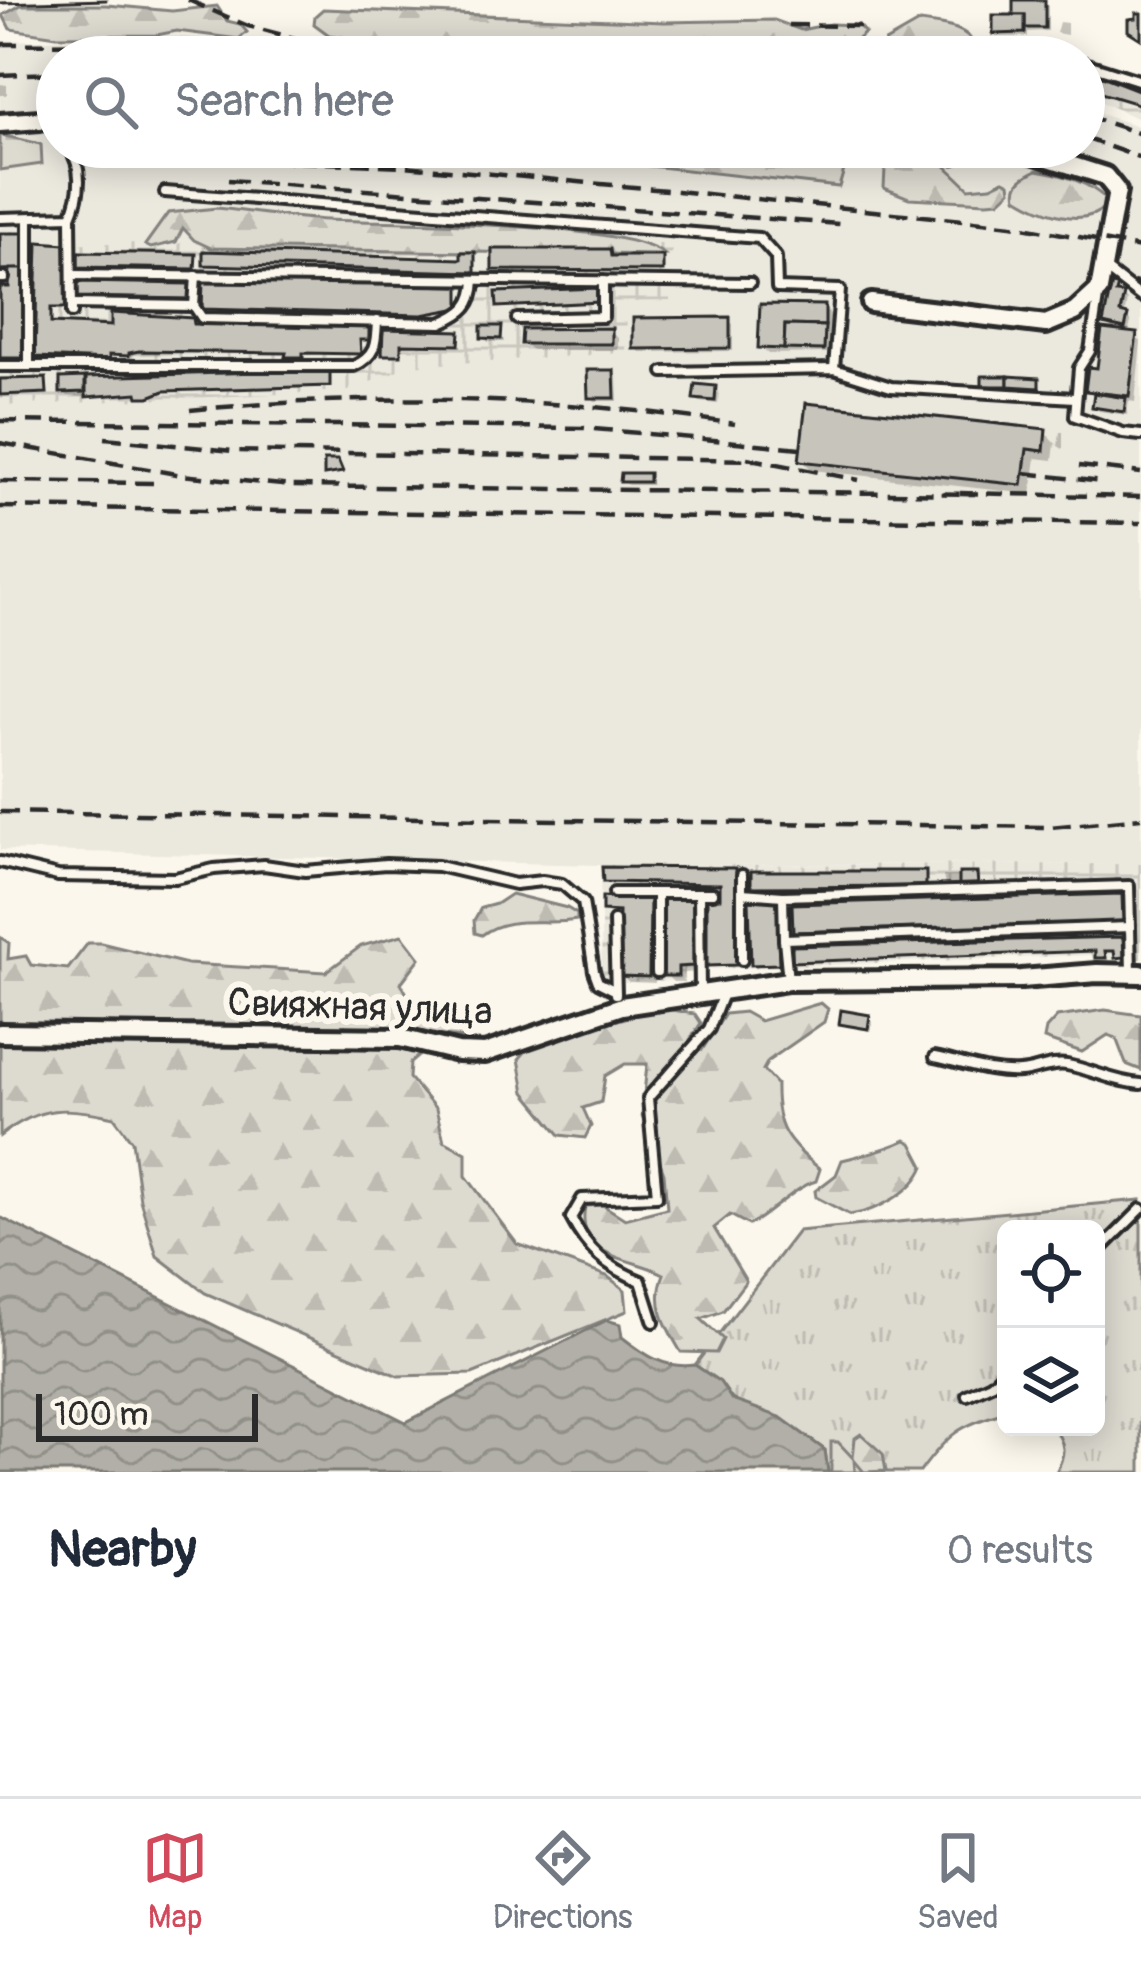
<!DOCTYPE html>
<html lang="en">
<head>
<meta charset="utf-8">
<style>
	body { margin:0; font-family:Pangolin,sans-serif; background:#f2f2f3; color:#1f2937 }
	.controls { position:absolute; right:36px; bottom:36px; display:grid; overflow:hidden; border-radius:18px; box-shadow:0 6px 30px #0003 }
	.controls button { width:108px; height:108px; display:grid; place-items:center; padding:0; border:0; border-bottom:3px solid #e0e1e3; background:#fff; color:#1f2937; font:60px sans-serif }
	.scale { position:absolute; left:36px; bottom:30px; width:222px; box-sizing:border-box; padding-left:12px; border:6px solid #2b2b2b; border-top:0; font-size:33px; line-height:42px; white-space:nowrap; color:#2b2b2b; -webkit-text-stroke:9px #fbf7ec; paint-order:stroke }
	.list { margin:0; padding:0; list-style:none }
	h2 { display:flex; justify-content:space-between; align-items:center; height:156px; margin:0; padding:0 48px; font-size:51px }
	h2 small { font-size:39px; font-weight:400; color:#747a83 }
	.icon { flex:none; width:66px; height:66px; fill:none; stroke:currentColor; stroke-width:2; stroke-linecap:round; stroke-linejoin:round }
	.map { position:relative; flex:none; width:1141px; height:1472px; overflow:hidden }
	.search { position:absolute; background:#fff; box-shadow:0 6px 30px #0003; left:36px; right:36px; top:36px; height:132px; display:flex; align-items:center; gap:30px; box-sizing:border-box; padding:0 42px; border-radius:66px; color:#747a83; font-size:45px }
	.sheet { height:324px; background:#fff }
	nav { display:flex; justify-content:space-around; align-items:center; box-sizing:border-box; height:168px; border-top:3px solid #e0e1e3; background:#fff; font-size:33px; color:#747a83 }
	nav a { display:grid; justify-items:center; gap:6px }
	nav .on { color:#d1495b }
	.map>svg:first-child { display:block }
</style>
</head>
<body>
<div class="map">
<svg width="1141" height="1472" viewBox="0 0 1141 1472">
	<defs>
		<pattern id="industrial-grid" width="8" height="8" patternUnits="userSpaceOnUse" patternTransform="scale(3)"><rect width="8" height="8" fill="#ebe8de"/><path d="M0 4h8M4 0v8" fill="none" stroke="#cac7bf"/></pattern>
		<pattern id="grass-tufts" width="24" height="20" patternUnits="userSpaceOnUse" patternTransform="scale(3)"><rect width="24" height="20" fill="#dddad0"/><path d="M3 7l-1-3M5 7V3M7 7l1-3M15 17l-1-3M17 17v-4M19 17l1-3" fill="none" stroke="#bebbb3"/></pattern>
		<pattern id="forest-firs" width="22" height="20" patternUnits="userSpaceOnUse" patternTransform="scale(3)"><rect width="22" height="20" fill="#dddad0"/><path d="M5 1l3.5 6h-7zM16 11l3.5 6h-7z" fill="#bebbb3"/></pattern>
		<pattern id="water-waves" width="16" height="10" patternUnits="userSpaceOnUse" patternTransform="scale(3)"><rect width="16" height="10" fill="#b1afa7"/><path d="M0 5q4-4 8 0t8 0" fill="none" stroke="#908f88"/></pattern>
	</defs>
	<rect width="100%" height="100%" fill="#fbf7ec"/>
	<filter id="ink" filterUnits="userSpaceOnUse"><feTurbulence type="fractalNoise" baseFrequency=".00833" numOctaves="2"/><feDisplacementMap in="SourceGraphic" scale="24" xChannelSelector="R" yChannelSelector="G"/><feConvolveMatrix kernelMatrix="1 2 1 2 8 2 1 2 1" color-interpolation-filters="sRGB"/></filter>
	<g filter="url(#ink)">
		<polygon fill="#ebe8de" points="178,37 475,57 57,57 57,147 1084,147 1084,109 1141,127 1141,864 600,865 0,850 0,41"/>
		<g fill="url(#industrial-grid)">
			<polygon points="1075,53 1141,72 1141,120 1084,94 1084,57 1074,57"/>
			<polygon points="0,231 25,231 27,243 672,244 670,301 627,302 626,353 407,366 350,391 0,406"/>
			<polygon points="1141,864 1141,959 1093,960 1092,955 685,970 681,980 624,982 602,977 600,865"/>
		</g>
		<path fill="url(#grass-tufts)" stroke="#84827e" stroke-width="3" d="M1141 1200V1472H1056C1066 1454 1066 1442 1052 1427H1096V1229H1006V1412C959 1425 948 1434 920 1472H828L825 1450 780 1417 745 1407 732 1399 720 1382 695 1365 798 1231Z"/>
		<g fill="url(#forest-firs)" stroke="#84827e" stroke-width="3">
			<polygon points="21,5 107,5 172,11 217,6 227,21 240,24 247,32 239,39 177,31 157,35 57,36 10,29 3,15"/>
			<polygon points="323,9 664,22 774,20 801,30 830,24 858,25 865,33 854,42 849,56 785,51 393,45 329,35 314,24 315,16"/>
			<path d="M920 22C938 25 969 26 973 45L963 54C937 45 913 51 886 47L885 42Z"/>
			<polygon points="0,135 41,144 42,164 0,170"/>
			<polygon points="393,147 612,147 844,170 839,187 587,159"/>
			<polygon points="938,147 943,163 969,188 991,186 1004,180 1010,183 1011,190 999,201 987,202 909,198 884,188 885,169 902,148"/>
			<path d="M1037 170C1061 174 1087 181 1105 198V206C1084 230 1039 211 1017 197 1013 182 1025 176 1037 170Z"/>
			<path d="M217 208C254 212 291 218 328 220 391 223 625 221 665 255L211 248 194 240 183 228 176 242 151 248 145 245 168 213Z"/>
			<path d="M511 894 567 908 577 914V920C545 926 509 914 482 935L475 933 474 920 481 908 496 904Z"/>
			<path d="M402 935 420 958 401 983C416 1014 434 1021 465 1032L462 1038 408 1032 0 1027V937L9 943 8 959 26 956 31 965 68 969 88 943H101L187 964 326 972 361 946Z"/>
			<path d="M821 1003 828 1009 824 1022 768 1061 763 1070 776 1084C775 1128 786 1141 820 1169L816 1181C793 1188 773 1212 749 1225L730 1215 714 1228 746 1281 723 1311 701 1319 723 1339 716 1353 681 1352C665 1325 652 1304 664 1274 632 1257 575 1259 585 1206L603 1205 625 1219 667 1208 664 1173 642 1115 647 1064H625L605 1076 601 1102 583 1108 591 1126 585 1138 560 1135 525 1092 519 1059 533 1043 662 1008 695 1014 701 1023 690 1040 702 1050 725 1014 744 1012 760 1021Z"/>
			<polygon points="1105,1010 1141,1015 1141,1070 1126,1064 1116,1038 1108,1035 1082,1052 1044,1039 1046,1029 1057,1017"/>
			<path d="M0 1038 420 1044 422 1053 410 1063 409 1078 436 1109 444 1141 466 1153V1176L517 1244 607 1276 625 1290 627 1311 472 1374 398 1376 205 1293 157 1256 140 1200 132 1141 114 1117C66 1106 40 1105 0 1136Z"/>
			<path d="M906 1140 912 1143 924 1166C914 1192 877 1211 850 1215L816 1197 815 1191 836 1175 842 1160C865 1154 885 1150 906 1140Z"/>
			<polygon points="861,1434 883,1454 886,1471 864,1472 854,1460 855,1472 831,1472 831,1442 838,1442 853,1458 855,1438"/>
		</g>
		<path fill="url(#water-waves)" stroke="#7b7a75" stroke-width="3" d="M0 1217 406 1422 607 1320 620 1324 622 1337C646 1356 665 1369 695 1365L720 1382 732 1400 780 1417 825 1450 828 1472H0Z"/>
		<g fill="#0003">
			<polygon points="1044,2 1048,6 1048,31 1028,32 1028,37 1000,37 996,33"/>
			<polygon points="1059,22 1067,23 1067,35 1056,33"/>
			<polygon points="0,84 7,85 7,95 0,95"/>
			<polygon points="953,150 961,159 954,164 947,154"/>
			<polygon points="64,247 66,308 52,308 51,326 368,328 369,340 360,340 361,354 304,353 304,357 290,357 289,353 110,355 109,360 39,357"/>
			<polygon points="1116,289 1127,301 1124,317 1131,322 1128,335 1141,341 1135,402 1129,401 1127,415 1099,411 1095,406 1096,398 1088,390 1117,334 1106,323"/>
			<polygon points="824,308 831,315 827,353 768,354 761,347"/>
			<polygon points="728,320 733,324 733,351 640,352 636,348"/>
			<polygon points="500,329 504,342 488,342 484,337"/>
			<polygon points="611,331 618,338 618,350 532,350 524,343"/>
			<polygon points="613,373 617,377 618,401 595,401 591,397"/>
			<polygon points="330,374 330,386 164,391 164,394 142,397 140,393 91,397 68,396 63,391 84,380 89,386"/>
			<polygon points="1038,381 1042,391 989,389 985,385"/>
			<polygon points="714,389 719,393 718,404 700,402 696,398"/>
			<polygon points="1045,432 1058,446 1060,432 1063,432 1063,449 1055,444 1053,460 1036,458 1031,494 812,470 802,460"/>
			<polygon points="647,476 652,485 628,485 623,481"/>
			<polygon points="943,876 976,876 978,886 945,886"/>
			<polygon points="1121,897 1123,922 796,931"/>
			<polygon points="692,901 699,908 699,972 684,973 684,982 673,982 666,975"/>
			<polygon points="649,902 656,910 655,983 629,982 621,975 622,917 612,917 605,910"/>
			<polygon points="1123,941 1124,957 1119,958 1117,951 1105,951 1106,958 1099,958 1098,951 795,961"/>
			<polygon points="869,1017 873,1022 871,1031 846,1027 842,1023"/>
		</g>
		<g fill="#c7c4bc" stroke="#2b2b2b" stroke-width="3">
			<polygon points="1013,0 1045,0 1045,28 1025,28 1025,15 1013,15"/>
			<polygon points="1136,13 1141,13 1141,39 1128,31 1128,19 1136,18"/>
			<polygon points="993,15 1025,15 1025,33 993,34"/>
			<polygon points="1084,69 1141,91 1141,105 1084,88"/>
			<circle cx="953" cy="156" r="9"/>
			<polygon points="0,233 23,233 24,269 0,270"/>
			<polygon points="38,242 65,244 66,308 51,308 51,323 111,326 111,313 193,318 194,324 369,325 369,340 360,340 361,354 303,353 303,357 285,357 286,353 139,351 129,353 129,356 109,355 109,360 35,357"/>
			<polygon points="492,249 610,249 611,256 663,256 663,271 492,270"/>
			<polygon points="203,251 461,259 461,252 475,252 475,272 203,265"/>
			<polygon points="78,252 196,254 195,269 78,267"/>
			<polygon points="10,269 24,269 23,358 0,358 0,287 9,287"/>
			<polygon points="203,281 460,286 460,308 422,315 202,309"/>
			<polygon points="77,282 190,284 190,299 77,297"/>
			<polygon points="1111,285 1118,286 1116,293 1124,294 1120,313 1128,315 1125,329 1103,324"/>
			<polygon points="599,288 600,302 497,307 496,292"/>
			<polygon points="760,304 825,305 825,326 785,325 784,349 758,348"/>
			<polygon points="730,317 730,348 633,349 633,318"/>
			<polygon points="785,325 825,326 824,350 784,349"/>
			<polygon points="481,326 502,326 501,339 481,338"/>
			<polygon points="612,328 612,344 521,344 522,329"/>
			<polygon points="383,329 460,331 459,345 401,344 401,355 382,355"/>
			<polygon points="1102,329 1137,333 1129,396 1085,391 1088,367 1097,368"/>
			<polygon points="330,370 330,386 164,391 149,397 138,397 137,393 86,397 86,377"/>
			<polygon points="587,370 614,370 615,398 588,398"/>
			<rect x="982" y="376" width="26" height="10"/>
			<polygon points="1008,376 1039,378 1039,388 1008,386"/>
			<polygon points="85,377 85,392 60,393 60,378"/>
			<polygon points="46,378 47,393 0,395 0,379"/>
			<polygon points="695,384 716,386 715,401 693,399"/>
			<polygon points="1094,393 1126,398 1124,412 1092,407"/>
			<polygon points="806,403 1046,429 1044,451 1027,449 1022,485 799,461"/>
			<polygon points="324,460 338,460 343,472 324,475"/>
			<polygon points="621,473 649,473 649,482 620,482"/>
			<polygon points="602,867 736,868 736,965 707,966 707,898 720,898 720,884 603,882"/>
			<polygon points="751,871 926,871 926,886 751,887"/>
			<polygon points="959,873 977,873 978,886 959,886"/>
			<polygon points="1122,894 1123,922 793,932 792,904"/>
			<polygon points="602,897 650,899 649,977 618,976 619,912 602,911"/>
			<polygon points="663,898 693,898 693,966 678,967 678,976 663,976"/>
			<polygon points="777,899 779,964 751,965 749,900"/>
			<polygon points="1123,937 1124,957 1115,958 1114,951 1105,951 1106,958 1095,958 1095,951 792,962 792,946"/>
			<polygon points="841,1010 870,1015 868,1029 839,1024"/>
		</g>
		<g fill="none" stroke-linecap="round" stroke-linejoin="round">
			<defs>
				<g id="lane">
					<polyline points="1084,63 1141,81"/>
					<polyline points="42,120 57,132"/>
					<polyline points="165,192 759,238 776,257 777,288 840,290 834,369"/>
					<polyline points="71,216 72,313"/>
					<path d="M0 218 71 216C81 193 83 168 69 147"/>
					<polyline points="1105,269 1141,297"/>
					<polyline points="72,275 750,283"/>
					<path d="M196 276 194 306 202 318 441 323C464 313 474 306 475 280"/>
					<polyline points="0,278 4,278"/>
					<polyline points="1098,298 1090,351 1079,368 1075,416 1123,433 1141,435"/>
					<polyline points="72,304 194,306"/>
					<polyline points="517,319 603,317 603,281"/>
					<path d="M0 366H354C376 356 376 344 377 321"/>
					<polyline points="29,366 29,218"/>
					<polyline points="664,372 834,369 891,387 1075,398"/>
					<polyline points="0,862 58,876 175,878 214,869 264,865 305,871 386,864 438,866 515,884 542,881 562,884 583,902 594,971 598,982 614,990"/>
					<polyline points="742,875 742,893"/>
					<polyline points="614,893 699,893 700,992"/>
					<polyline points="657,893 657,972"/>
					<polyline points="699,893 713,893"/>
					<polyline points="614,921 616,994"/>
					<polyline points="784,939 783,896 1129,886 1130,927"/>
					<polyline points="742,960 742,893 783,896"/>
					<polyline points="788,981 784,939 1130,927 1131,972"/>
					<path d="M935 1057C965 1063 989 1074 1020 1072 1035 1071 1052 1062 1067 1065 1093 1070 1114 1082 1141 1084"/>
					<polyline points="1096,1254 1141,1209"/>
					<path d="M654 1322 641 1281C607 1267 588 1251 571 1218L582 1199 657 1196 648 1098 709 1029 724 991"/>
					<polyline points="967,1395 991,1384 1006,1370"/>
				</g>
				<g id="street">
					<polyline points="0,123 40,120 57,112"/>
					<polyline points="711,147 829,159 873,147"/>
					<polyline points="871,303 1046,324 1075,312 1099,290 1117,191 1105,176 1014,147"/>
					<polyline points="0,1033 400,1038 458,1052 485,1053 622,1006 788,981 1021,979 1097,973 1141,974"/>
				</g>
			</defs>
			<use href="#lane" stroke="#2b2b2b" stroke-width="16"/>
			<use href="#street" stroke="#2b2b2b" stroke-width="26"/>
			<use href="#lane" stroke="#fbf7ec" stroke-width="8"/>
			<use href="#street" stroke="#fbf7ec" stroke-width="16"/>
			<polyline stroke="#2b2b2b" stroke-width="3" points="0,3 106,0"/>
			<g stroke="#2b2b2b" stroke-width="4.5" stroke-dasharray="18 9" stroke-linecap="butt">
				<polyline points="188,0 248,26 298,39"/>
				<polyline points="789,25 860,26"/>
				<polyline points="0,44 178,43 383,57"/>
				<polyline points="0,75 57,73"/>
				<polyline points="1084,115 1141,134"/>
				<polyline points="1084,138 1141,158"/>
				<polyline points="191,158 405,166 677,191 1012,225 1141,248"/>
				<polyline points="228,180 840,224"/>
				<polyline points="1133,282 1141,284"/>
				<path d="M190 410C367 393 559 396 735 424"/>
				<polyline points="0,421 584,428 800,448"/>
				<polyline points="105,438 232,451 759,460"/>
				<polyline points="0,443 182,475 292,486 975,494"/>
				<polyline points="747,458 859,480"/>
				<polyline points="1079,466 1141,473"/>
				<polyline points="1024,473 1101,482"/>
				<polyline points="0,481 154,483"/>
				<polyline points="960,493 1141,497"/>
				<polyline points="0,507 1141,523"/>
				<polyline points="0,812 1051,827 1141,818"/>
			</g>
		</g>
	</g>
	<g text-anchor="middle" dominant-baseline="central" stroke-width="12" stroke-linejoin="round" paint-order="stroke">
		<g font-size="39" fill="#2b2b2b" stroke="#fbf7ec">
			<text transform="translate(360 1007) rotate(2)">Свияжная улица</text>
		</g>
	</g>
</svg>
<div class="controls">
<button><svg class="icon" aria-label="locate" viewBox="0 0 24 24"><circle cx="12" cy="12" r="6"/><path d="M12 2v4M12 18v4M2 12h4M18 12h4"/></svg></button>
<button><svg class="icon" aria-label="layers" viewBox="0 0 24 24"><path d="M12 4l9 5-9 5-9-5zM3 14l9 5 9-5"/></svg></button>
</div>
<div class="scale">100 m</div>
<div class="search"><svg class="icon" aria-label="search" viewBox="0 0 24 24"><circle cx="10" cy="10" r="6"/><path d="M15 15l6 6"/></svg>Search here</div>
</div>
<section class="sheet">
<h2>Nearby<small>0 results</small></h2>
<ul class="list">
</ul>
</section>
<nav>
<a class="on"><svg class="icon" aria-label="map" viewBox="0 0 24 24"><path d="M3 6l6-2 6 2 6-2v14l-6 2-6-2-6 2zM9 4v14M15 6v14"/></svg>Map</a>
<a><svg class="icon" aria-label="directions" viewBox="0 0 24 24"><path d="M12 3l9 9-9 9-9-9zM9 14v-3h6M13 9l2 2-2 2"/></svg>Directions</a>
<a><svg class="icon" aria-label="saved" viewBox="0 0 24 24"><path d="M7 4h10v16l-5-4-5 4z"/></svg>Saved</a>
</nav>
</body>
</html>
